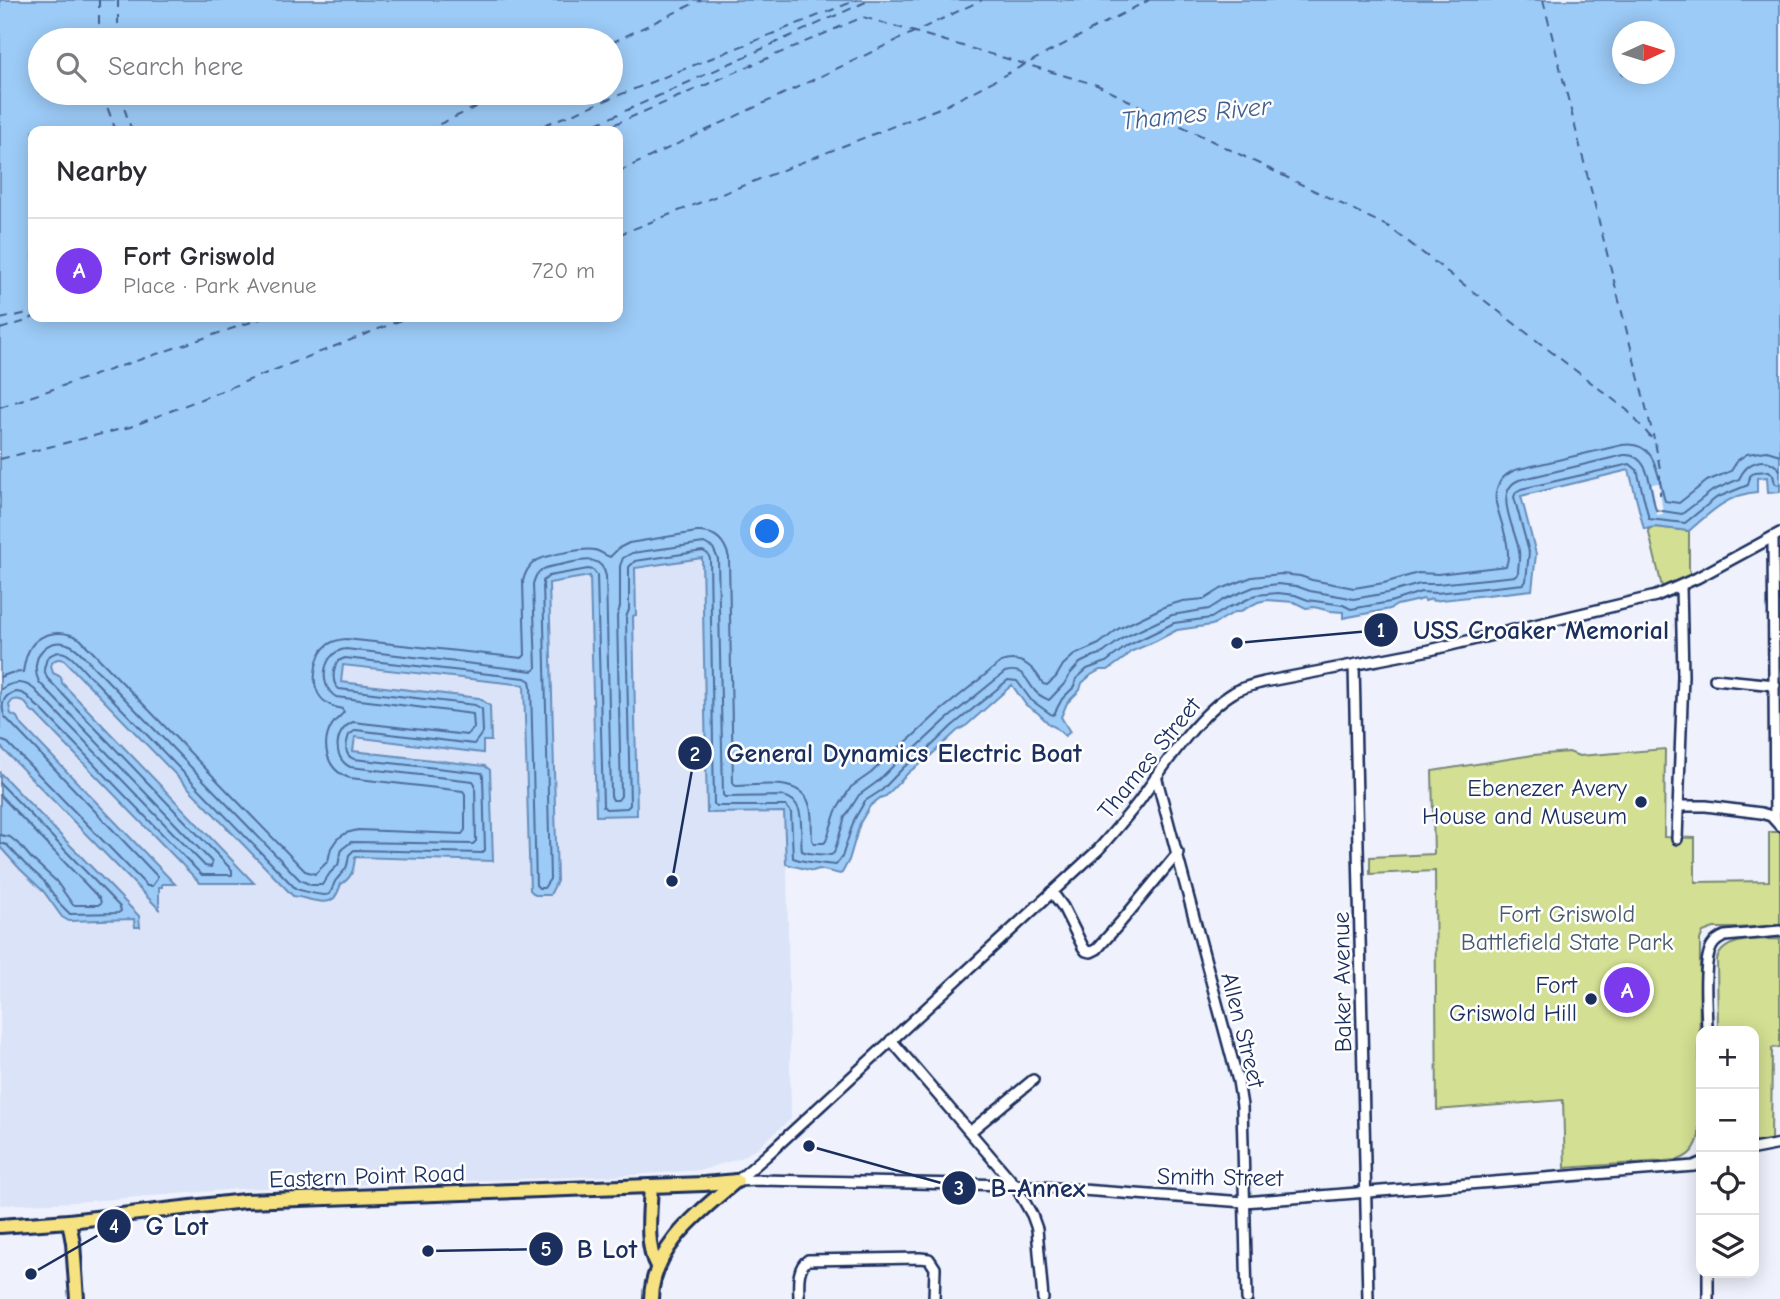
<!DOCTYPE html>
<html lang="en">
<head>
<meta charset="utf-8">
<style>
	body { margin:0; font-family:"Comic Neue",sans-serif; background:#f7f7f7; color:#2b2b33 }
	.controls { position:absolute; right:21px; bottom:21px; display:grid; overflow:hidden; border-radius:14px; box-shadow:0 4px 18px #0003 }
	.controls button { width:63px; height:63px; display:grid; place-items:center; padding:0; border:0; border-bottom:2px solid #e1e1e2; background:#fff; color:#2b2b33; font:35px sans-serif }
	.compass { position:absolute; left:1612px; top:21px; width:63px; height:63px; border-radius:50%; background:#fff; box-shadow:0 4px 18px #0003; rotate:86deg }
	.you { position:absolute; left:768px; top:532px; width:24px; height:24px; margin:-18px; border:5px solid #fff; border-radius:50%; background:#1a73e8; box-shadow:0 0 0 10px #1a73e833 }
	.badge { display:grid; place-items:center; width:46px; height:46px; border-radius:50%; background:#7c3aed; color:#fff; font-size:23px; font-weight:700 }
	.pin { position:absolute; translate:-50% -50%; border:4px solid #fff; box-shadow:0 2px 7px #0006 }
	.list { margin:0; padding:0; list-style:none }
	h2 { display:flex; justify-content:space-between; align-items:center; height:91px; margin:0; padding:0 28px; font-size:30px }
	h2 small { font-size:23px; font-weight:400; color:#7c7c81 }
	.list li { display:grid; grid-template-columns:46px 1fr auto; gap:21px; align-items:center; box-sizing:border-box; height:105px; padding:0 28px; border-top:2px solid #e1e1e2 }
	.list b { display:block; font-size:26px; white-space:nowrap }
	.list p { margin:0; font-size:23px; white-space:nowrap; color:#7c7c81 }
	.list em { font-size:23px; font-style:normal; color:#7c7c81 }
	.icon { flex:none; width:38px; height:38px; fill:none; stroke:currentColor; stroke-width:2; stroke-linecap:round; stroke-linejoin:round }
	.map { position:relative; flex:none; width:1780px; height:1299px; overflow:hidden }
	.search { position:absolute; background:#fff; box-shadow:0 4px 18px #0003; left:28px; top:28px; width:595px; height:77px; display:flex; align-items:center; gap:18px; box-sizing:border-box; padding:0 24px; border-radius:38px; color:#7c7c81; font-size:26px }
	.panel { position:absolute; background:#fff; box-shadow:0 4px 18px #0003; left:28px; top:126px; width:595px; height:196px; border-radius:14px }
	.map>svg:first-child { display:block }
</style>
</head>
<body>
<div class="map">
<svg width="1780" height="1299" viewBox="0 0 1780 1299">
	<rect width="100%" height="100%" fill="#eff2fc"/>
	<filter id="ink" filterUnits="userSpaceOnUse"><feTurbulence type="fractalNoise" baseFrequency=".0143" numOctaves="2"/><feDisplacementMap in="SourceGraphic" scale="14" xChannelSelector="R" yChannelSelector="G"/><feConvolveMatrix kernelMatrix="1 2 1 2 8 2 1 2 1" color-interpolation-filters="sRGB"/></filter>
	<g filter="url(#ink)">
		<polygon fill="#dbe3f8" points="703,558 707,813 785,812 787,864 791,1119 757,1148 741,1158 702,1170 633,1175 238,1189 76,1202 0,1205 0,847 20,869 44,892 62,917 139,916 0,773 0,746 159,908 159,887 162,884 173,884 19,723 19,719 11,714 9,710 11,701 20,699 24,701 33,713 62,683 51,669 51,665 55,660 60,659 65,660 86,683 87,682 293,896 308,900 324,902 344,882 355,856 492,861 490,770 485,766 353,752 355,737 483,753 483,741 490,741 490,705 478,698 341,682 343,665 524,685 530,890 549,895 557,881 549,583 591,576 596,816 637,815 633,615 636,614 635,568"/>
		<g fill="#d3df92" stroke="#778778" stroke-width="2">
			<polygon points="1655,527 1689,531 1689,569 1691,575 1662,587 1648,529"/>
			<path d="M1665 749 1664 837 1695 838V882L1769 881V832H1780V925L1737 928H1714L1703 932 1700 940 1699 1135C1697 1147 1690 1156 1678 1160L1565 1168 1563 1100 1437 1110 1435 871 1370 874V857L1434 854 1432 771 1533 755 1569 752 1579 756Z"/>
			<path d="M1780 939V1047L1772 1048 1771 1140 1754 1142V1031H1718L1717 959C1724 936 1760 940 1780 939Z"/>
		</g>
		<g fill="#9ccbf7" stroke="#688dba" stroke-width="2" fill-rule="evenodd">
			<path d="M0 0H1780V492L1768 493 1767 477 1757 478V492C1729 494 1709 513 1689 531L1655 527 1644 529 1629 470 1521 496 1536 554 1532 590 1433 601 1432 599 1425 601 1424 599 1397 605 1390 609 1343 618V612L1330 611 1314 607 1306 608 1294 602 1267 600 1258 602 1239 612H1235L1212 625 1177 630 1156 641 1130 652 1126 657 1108 670H1100L1091 675 1082 683 1080 690 1067 703 1061 717 1070 732 1065 736 1055 727 1050 725 1038 713 1026 705 1012 685 967 725 957 731 928 758 909 772 886 796 880 798 870 806 860 823 849 860 842 873 840 874 819 869 813 871 786 864 784 812 707 813 702 558 635 568 636 615 633 616 637 815 596 816 590 576 549 583 557 881 550 895H535L530 890 524 685 343 665 341 682 479 698 490 706 491 741H483V753L355 737 353 751 485 766 490 770 493 861 355 857C354 869 352 878 341 884 339 889 337 896 333 899 325 906 303 897 293 896L87 683H86L65 661C59 657 54 659 51 665L53 673 61 677 62 683 254 883H200L35 713H33C27 706 24 697 13 700L9 705 11 714 17 717 20 723 175 884H162V887H159V909L0 746ZM1622 32H1664V74H1622ZM40 40H611V93H40ZM33 131H618V317H33Z"/>
			<polygon points="0,773 139,916 140,927 135,927 134,919 69,921 62,917 44,892 20,869 0,847"/>
		</g>
		<polygon fill="#eff2fc" points="1659,483 1663,514 1657,515 1652,484"/>
		<g fill="none" stroke-linecap="round" stroke-linejoin="round">
			<g stroke="#4f6d9b" stroke-width="2">
				<path d="M0 677 11 673 23 672C24 666 25 660 27 655 35 632 61 628 80 639L305 871 315 874 328 861 331 848 337 839 346 833 358 830 462 834 465 830V794L463 791 350 778C327 771 320 745 332 725 335 720 341 716 344 712L342 709C322 705 313 692 315 673 317 653 325 640 346 639L522 658 525 655 523 581C525 573 528 567 534 562 544 555 584 548 595 550 601 552 605 555 610 557L619 548 629 543 697 532C714 531 725 540 729 558L733 784 736 786C759 786 803 776 810 807 813 818 811 830 812 840L814 843H824L826 841 836 811 851 787 871 773 893 752 911 738 939 712 1001 662C1021 655 1034 667 1043 684L1047 685 1056 677 1063 665 1074 655 1099 644 1118 629 1166 606 1183 601 1205 599 1221 589 1252 577 1281 574 1300 576 1312 580 1354 588 1384 583 1418 573 1438 574 1506 566C1513 551 1500 520 1496 503 1494 487 1501 476 1515 470L1622 445C1658 440 1657 476 1665 501L1679 503 1707 481 1731 471 1738 460 1747 454 1767 451 1780 455"/>
				<path d="M0 690C10 682 23 680 34 689 39 694 41 698 47 702L205 866 211 867 212 864 211 861 39 682C28 659 47 633 72 646 83 652 90 665 100 673L300 880 311 885H322L330 873 338 865 342 849 351 842 473 844 476 841 475 784 473 781 350 767C332 758 334 730 353 722L467 735 474 728 473 714 336 697C317 685 323 651 346 649L533 671 536 668 533 584C535 578 536 573 542 570 548 566 557 566 564 564 581 561 601 553 606 576L611 796 613 800H618L621 796 617 616 620 607V566L623 558 632 553 704 543 713 548 718 559 723 795 725 797 783 796C808 801 799 832 802 851 810 855 822 854 831 855L834 853 845 817 859 795 877 782 898 761 918 746 946 720 1005 672C1024 667 1025 679 1035 691 1039 696 1045 698 1049 700L1066 682 1070 674 1080 663 1094 656 1103 653 1123 638 1172 615 1209 609 1225 599 1254 587 1278 584 1296 586 1310 591 1345 597 1353 599 1388 593 1420 584H1437L1516 576 1518 573C1518 566 1520 558 1519 551 1516 530 1492 491 1519 480L1624 455C1651 453 1650 492 1656 510L1682 514 1712 491 1739 479C1747 461 1766 454 1780 470"/>
				<path d="M0 740 8 743 147 886H152L157 879V876L5 717C0 706 3 695 15 692 29 692 31 703 41 709L202 875H232V870L47 678 44 669 47 658C68 640 78 669 93 679L296 889C302 890 323 898 329 894 333 891 333 882 337 879 346 868 347 870 349 855L354 850 482 853 485 850 483 776 482 773 354 759C343 755 346 744 349 735L356 730 474 744 483 732 482 709 475 705 339 689C331 683 333 669 338 661L345 658 525 678 530 681 531 686 536 885 539 888H544L550 879 543 581 549 576 588 569 593 570 597 575 603 806 606 809 627 808 630 805 626 617 629 610V567L635 561 703 551 708 554 710 559 714 804 717 806H786L791 812 793 858C807 863 821 863 836 865L842 857 854 820 865 801 882 790 904 767 924 753 952 726 1008 680 1017 681 1031 700 1052 715 1054 714 1062 699 1074 687 1076 679 1087 669 1106 662 1127 646 1174 623 1211 618 1229 607 1238 604 1256 595 1278 593 1295 595 1308 600 1343 605 1351 609 1390 602 1421 592 1436 593 1524 584 1526 581 1529 552 1514 497 1516 492 1521 489 1630 464 1637 470 1649 519 1685 523 1716 498 1748 485 1750 476 1755 472 1769 471 1773 475 1775 484 1780 485"/>
				<polyline points="0,783 120,907 121,911 118,913 70,914 61,905 43,880 25,864 7,845 0,843"/>
				<polyline points="0,795 100,899 101,903 98,905 73,905 56,881 31,858 20,845 10,837 0,835"/>
			</g>
			<g stroke="#425e8c" stroke-width="2" stroke-dasharray="9 7" stroke-linecap="butt">
				<polyline points="1543,0 1654,439"/>
				<polyline points="99,40 99,0"/>
				<polyline points="118,40 118,0"/>
				<polyline points="611,43 701,0"/>
				<polyline points="102,93 116,131"/>
				<polyline points="119,93 132,131"/>
				<polyline points="425,131 506,93"/>
				<polyline points="529,131 857,0"/>
				<polyline points="581,131 870,0"/>
				<polyline points="599,131 863,17 1097,85 1389,227 1627,410 1655,442 1660,469 1660,495"/>
				<polyline points="618,172 982,0"/>
				<polyline points="618,235 947,105 1149,0"/>
				<polyline points="0,319 33,312"/>
				<polyline points="0,329 23,322 34,317"/>
				<polyline points="0,407 266,317"/>
				<polyline points="0,459 130,427 409,317"/>
			</g>
			<defs>
				<g id="minor">
					<polyline points="1773,537 1775,819"/>
					<polyline points="1354,665 1368,1299"/>
					<polyline points="1715,679 1775,685"/>
					<polyline points="1156,776 1238,1081 1242,1106 1247,1299"/>
					<polyline points="1678,806 1706,806 1761,813 1771,816 1780,826"/>
					<polyline points="1677,839 1683,676 1681,586"/>
					<polyline points="1052,892 1063,907 1083,947 1086,951 1091,952 1097,949 1120,923 1178,853"/>
					<path d="M1707 1031C1707 1011 1702 962 1712 946 1715 941 1720 938 1725 936L1780 931"/>
					<polyline points="891,1040 1015,1185 1032,1215 1037,1229 1043,1299"/>
					<polyline points="971,1131 1033,1080"/>
					<polyline points="1754,1149 1780,1144"/>
					<path d="M737 1181 766 1156 1098 850C1112 834 1127 817 1140 800 1164 766 1198 714 1233 693 1242 687 1253 685 1264 682L1430 650 1656 596 1697 578 1780 533"/>
					<polyline points="737,1181 759,1180 1015,1185 1244,1202 1694,1166 1701,1163"/>
					<polyline points="1708,1273 1708,1299"/>
					<path d="M799 1299C799 1286 796 1268 808 1260L920 1258 929 1259 935 1268 934 1299"/>
				</g>
				<g id="major">
					<path d="M651 1186C650 1209 645 1247 657 1266"/>
					<polyline points="69,1221 73,1243 77,1299"/>
					<polyline points="0,1226 69,1221 244,1201 704,1184 737,1181"/>
					<path d="M651 1299C652 1247 700 1212 736 1181"/>
				</g>
			</defs>
			<use href="#minor" stroke="#1b2f5e" stroke-width="14"/>
			<use href="#major" stroke="#1b2f5e" stroke-width="18"/>
			<use href="#minor" stroke="#fff" stroke-width="9"/>
			<use href="#major" stroke="#f7e281" stroke-width="12"/>
		</g>
	</g>
	<g fill="#1b2f5e" stroke="#fff" stroke-width="2.5">
		<circle cx="1641" cy="802" r="7"/>
		<circle cx="1591" cy="999" r="7"/>
	</g>
	<g text-anchor="middle" dominant-baseline="central" stroke-width="5" stroke-linejoin="round" paint-order="stroke">
		<g font-size="24" fill="#1b2f5e" stroke="#fff">
			<text transform="translate(1149 758) rotate(-51)">Thames Street</text>
			<text transform="translate(1342 982) rotate(-91)">Baker Avenue</text>
			<text transform="translate(1243 1030) rotate(76)">Allen Street</text>
			<text transform="translate(367 1176) rotate(-2)">Eastern Point Road</text>
			<text transform="translate(1220 1177) rotate(1)">Smith Street</text>
		</g>
		<g font-size="24" fill="#1b2f5e" stroke="#fff" text-anchor="end">
			<text x="1627" y="788">Ebenezer Avery<tspan x="1627" dy="28">House and Museum</tspan></text>
			<text x="1577" y="985">Fort<tspan x="1577" dy="28">Griswold Hill</tspan></text>
		</g>
		<g font-size="24" fill="#495b6b" stroke="#fff">
			<text x="1567" y="914">Fort Griswold<tspan x="1567" dy="28">Battlefield State Park</tspan></text>
		</g>
		<g font-size="26" font-style="italic" fill="#425e8c" stroke="#fff">
			<text transform="translate(1196 114) rotate(-6)">Thames River</text>
		</g>
	</g>
	<path fill="none" stroke="#1b2f5e" stroke-width="2.5" d="M1237 643L1381 630M672 881L695 753M809 1146L959 1188M31 1274L114 1226M428 1251L546 1249"/>
	<g fill="#1b2f5e" stroke="#fff" stroke-width="2.5">
		<circle cx="1237" cy="643" r="7"/>
		<circle cx="672" cy="881" r="7"/>
		<circle cx="809" cy="1146" r="7"/>
		<circle cx="31" cy="1274" r="7"/>
		<circle cx="428" cy="1251" r="7"/>
		<circle cx="1381" cy="630" r="18"/>
		<circle cx="695" cy="753" r="18"/>
		<circle cx="959" cy="1188" r="18"/>
		<circle cx="114" cy="1226" r="18"/>
		<circle cx="546" cy="1249" r="18"/>
	</g>
	<g font-size="21" text-anchor="middle" font-weight="bold" fill="#fff">
		<text x="1381" y="637">1</text>
		<text x="695" y="761">2</text>
		<text x="959" y="1195">3</text>
		<text x="114" y="1233">4</text>
		<text x="546" y="1256">5</text>
	</g>
	<g font-size="26" text-anchor="middle" font-weight="bold" fill="#1b2f5e" stroke="#fff" stroke-width="5" stroke-linejoin="round" paint-order="stroke">
		<text x="1541" y="639">USS Croaker Memorial</text>
		<text x="904" y="762">General Dynamics Electric Boat</text>
		<text x="1038" y="1197">B-Annex</text>
		<text x="177" y="1235">G Lot</text>
		<text x="607" y="1258">B Lot</text>
	</g>
</svg>
<div class="controls">
<button>+</button>
<button>−</button>
<button><svg class="icon" aria-label="locate" viewBox="0 0 24 24"><circle cx="12" cy="12" r="6"/><path d="M12 2v4M12 18v4M2 12h4M18 12h4"/></svg></button>
<button><svg class="icon" aria-label="layers" viewBox="0 0 24 24"><path d="M12 4l9 5-9 5-9-5zM3 14l9 5 9-5"/></svg></button>
</div>
<svg class="compass" viewBox="-18 -18 36 36"><path d="M0-13l5 13h-10z" fill="#e53935"/><path d="M0 13l5-13h-10z" fill="#7c7c81"/></svg>
<div class="you"></div>
<div class="pin badge" style="left:1627px;top:990px">A</div>
<div class="search"><svg class="icon" aria-label="search" viewBox="0 0 24 24"><circle cx="10" cy="10" r="6"/><path d="M15 15l6 6"/></svg>Search here</div>
<section class="panel">
<h2>Nearby<small></small></h2>
<ul class="list">
<li><span class="badge">A</span><div><b>Fort Griswold</b><p>Place · Park Avenue</p></div><em>720 m</em></li>
</ul>
</section>
</div>
</body>
</html>
